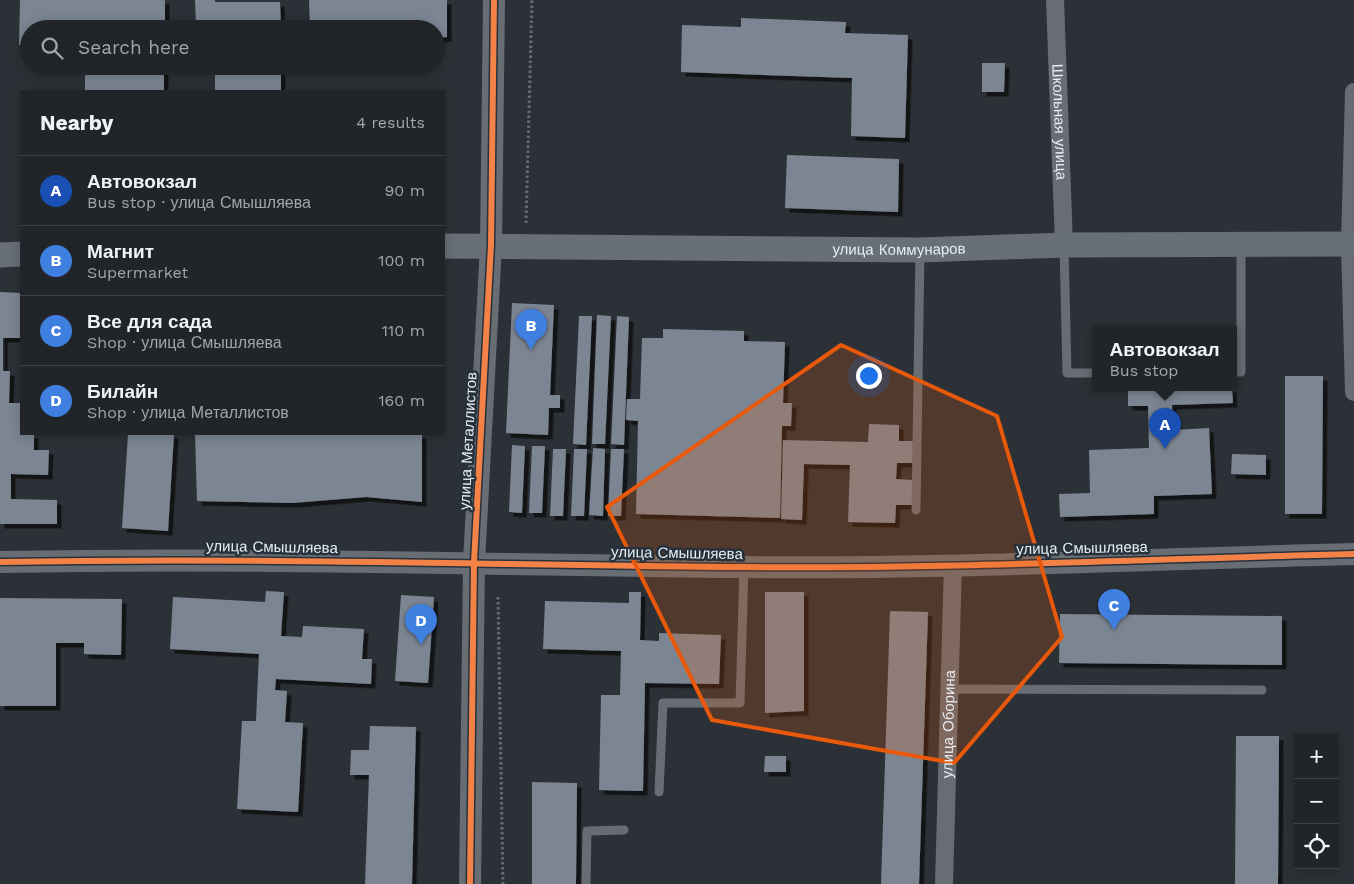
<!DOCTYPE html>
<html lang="en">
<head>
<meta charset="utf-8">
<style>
	body { margin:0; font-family:"Work Sans",sans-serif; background:#292d31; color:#f1f3f6 }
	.controls { position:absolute; right:15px; bottom:15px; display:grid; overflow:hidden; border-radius:0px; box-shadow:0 2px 12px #0003 }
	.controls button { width:45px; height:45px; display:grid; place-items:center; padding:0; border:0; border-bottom:1px solid #3e4246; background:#212529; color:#f1f3f6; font:25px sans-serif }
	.you { position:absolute; left:868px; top:375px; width:18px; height:18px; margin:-12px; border:4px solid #fff; border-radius:50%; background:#1a73e8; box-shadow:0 0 0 8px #1a73e833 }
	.badge { display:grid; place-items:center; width:32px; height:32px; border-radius:50%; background:#a5abb2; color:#fff; font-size:16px; font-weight:700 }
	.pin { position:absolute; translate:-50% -41px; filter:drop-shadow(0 1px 2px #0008) }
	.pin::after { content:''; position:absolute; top:26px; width:18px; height:15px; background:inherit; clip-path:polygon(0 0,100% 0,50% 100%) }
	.popup { position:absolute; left:1092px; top:326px; width:145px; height:65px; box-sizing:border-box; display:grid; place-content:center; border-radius:0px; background:#212529; filter:drop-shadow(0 1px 4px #0005); font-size:16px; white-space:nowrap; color:#a2a5a8 }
	.popup b { font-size:19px; color:#f1f3f6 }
	.popup::after { content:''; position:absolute; left:50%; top:100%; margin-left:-10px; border:10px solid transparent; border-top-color:#212529 }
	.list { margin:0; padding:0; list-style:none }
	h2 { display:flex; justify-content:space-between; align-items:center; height:65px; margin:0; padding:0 20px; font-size:21px }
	h2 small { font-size:16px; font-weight:400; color:#a2a5a8 }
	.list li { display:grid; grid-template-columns:32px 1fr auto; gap:15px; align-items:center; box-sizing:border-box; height:70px; padding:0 20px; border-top:1px solid #3e4246 }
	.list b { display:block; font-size:19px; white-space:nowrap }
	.list p { margin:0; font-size:16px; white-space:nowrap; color:#a2a5a8 }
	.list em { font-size:16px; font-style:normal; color:#a2a5a8 }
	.icon { flex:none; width:28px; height:28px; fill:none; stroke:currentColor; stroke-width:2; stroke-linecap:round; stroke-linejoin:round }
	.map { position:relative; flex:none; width:1354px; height:884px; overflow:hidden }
	.search { position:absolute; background:#212529; box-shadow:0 2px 12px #0003; left:20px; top:20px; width:425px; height:55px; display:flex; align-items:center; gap:12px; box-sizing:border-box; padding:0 18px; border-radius:28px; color:#a2a5a8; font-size:19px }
	.panel { position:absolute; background:#212529; box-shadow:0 2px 12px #0003; left:20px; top:90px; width:425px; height:345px; border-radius:0px }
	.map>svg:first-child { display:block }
</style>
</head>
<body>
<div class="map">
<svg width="1354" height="884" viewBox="0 0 1354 884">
	<defs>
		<filter id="shadow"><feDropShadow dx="4.5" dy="4.5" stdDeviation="0" flood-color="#0009"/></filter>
	</defs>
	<rect width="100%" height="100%" fill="#2c3137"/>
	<g fill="#7c8693" filter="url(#shadow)">
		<polygon points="20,0 165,0 165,29 29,29 29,45 19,45"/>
		<polygon points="195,0 215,0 215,2 280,2 281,29 215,29 215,24 196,24"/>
		<polygon points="309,0 447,0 447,37 436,38 436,29 310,29"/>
		<polygon points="741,18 846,22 845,33 908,35 905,138 851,136 852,78 681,72 682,25 741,27"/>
		<polygon points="982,63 1005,63 1004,92 982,92"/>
		<rect x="85" y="66" width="79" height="25"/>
		<rect x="215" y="66" width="66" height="25"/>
		<polygon points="787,155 899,159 898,212 785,208"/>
		<polygon points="0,292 21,293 21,338 3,338 3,371 10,371 9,403 21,403 21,434 34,434 34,450 49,450 48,475 11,474 11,499 57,500 57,524 0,524"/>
		<polygon points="512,303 554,305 550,395 560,395 560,408 549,408 548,435 506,433"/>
		<polygon points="597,315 611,316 605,444 592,444"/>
		<polygon points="579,316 592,316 586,445 573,444"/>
		<polygon points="617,316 629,317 624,445 611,444"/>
		<polygon points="663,329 744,331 744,341 785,342 783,403 792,403 791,426 782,426 780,518 636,514 638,421 626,420 627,399 640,399 642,338 663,338"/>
		<polygon points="1285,376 1323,376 1322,514 1285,514"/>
		<polygon points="1128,388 1232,388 1233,403 1172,405 1173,430 1209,428 1212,494 1154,496 1154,514 1060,517 1059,494 1090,493 1089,450 1149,448 1148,406 1128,406"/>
		<polygon points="869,424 899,425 899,441 913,441 913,463 897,463 896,479 913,480 912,505 896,505 895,523 848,522 850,465 804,464 802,520 781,519 783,440 868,442"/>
		<polygon points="128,434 174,434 168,531 122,528"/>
		<polygon points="195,434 422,434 422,502 366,497 292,503 197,501"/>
		<polygon points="512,445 525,446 522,513 509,512"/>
		<polygon points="532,446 545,446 542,513 529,513"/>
		<polygon points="593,448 605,449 603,516 589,515"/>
		<polygon points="553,449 566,449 563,516 550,516"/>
		<polygon points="574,449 587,449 584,516 571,516"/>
		<polygon points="611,449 624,449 621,516 608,516"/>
		<polygon points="1232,454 1266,455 1266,475 1231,474"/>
		<polygon points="266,591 284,592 281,636 302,637 303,626 364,629 362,659 372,659 371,684 276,679 275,690 287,691 285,722 303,723 298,812 237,809 242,721 256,721 259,654 170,649 173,597 265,602"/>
		<polygon points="629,592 641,592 640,640 659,641 659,633 721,635 719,684 645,683 643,791 599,790 601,695 620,695 621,651 543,649 545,601 629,603"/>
		<polygon points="765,592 804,592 804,711 765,713"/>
		<polygon points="401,595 434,597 428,683 395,681"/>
		<polygon points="0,598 122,599 121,655 84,654 84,643 56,643 56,706 0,706"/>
		<polygon points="890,611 928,612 919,884 881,884"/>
		<polygon points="1060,614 1282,616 1282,665 1059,663"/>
		<polygon points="370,726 416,727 412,884 365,884 369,775 350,775 351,750 369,750"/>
		<polygon points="1236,736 1279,736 1278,884 1235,884"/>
		<polygon points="765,756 786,756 786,772 764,772"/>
		<polygon points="532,782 577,783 576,884 532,884"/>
	</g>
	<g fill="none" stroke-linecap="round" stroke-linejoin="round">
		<g stroke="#686c72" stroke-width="3" stroke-dasharray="2.5 2.5" stroke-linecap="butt">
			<polyline points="526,223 532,0"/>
			<polyline points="498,597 503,884"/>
		</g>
		<g stroke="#676d73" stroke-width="9">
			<polyline points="1064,246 1067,373 1096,373"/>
			<polyline points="1234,372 1241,372 1241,246"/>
			<polyline points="916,510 920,250"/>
			<polyline points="950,689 1262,690"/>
			<polyline points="659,792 663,703 740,703 744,567"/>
			<polyline points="586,884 587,831 624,830"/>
		</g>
		<g stroke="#676d73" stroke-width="18">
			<path id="s1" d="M1055 0 1064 245"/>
			<polyline points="1354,92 1350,244 1354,392"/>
			<path id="s2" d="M944 884 953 564"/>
		</g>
		<g stroke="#676d73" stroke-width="22">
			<path d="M0 562C247 557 494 565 742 567 946 569 1150 559 1354 554"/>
			<polyline points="470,884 474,562 491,245 494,0"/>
		</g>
		<g stroke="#686f78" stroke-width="25">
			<path id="s3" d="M444 246 920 250 1064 245 1354 244"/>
			<polyline points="0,255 21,254"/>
		</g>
		<defs>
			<g id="cycleway">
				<path d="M0 562C247 557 494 565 742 567 946 569 1150 559 1354 554"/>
				<polyline points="470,884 474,562 491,245 494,0"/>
			</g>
		</defs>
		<use href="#cycleway" stroke="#27313c" stroke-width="9"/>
		<use href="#cycleway" stroke="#f48246" stroke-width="6"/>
	</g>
	<path fill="#e8590c" fill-opacity="0.2" stroke="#e8590c" stroke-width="4" stroke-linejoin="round" d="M841 345 997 416 1062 637 954 763 712 720 607 507Z"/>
	<g text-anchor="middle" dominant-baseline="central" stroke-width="5" stroke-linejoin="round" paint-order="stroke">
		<g font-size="15" fill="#e6edf4" stroke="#27313c">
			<text stroke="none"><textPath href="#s1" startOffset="122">Школьная улица</textPath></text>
			<text stroke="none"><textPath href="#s3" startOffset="455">улица Коммунаров</textPath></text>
			<text transform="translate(468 441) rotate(-87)">улица Металлистов</text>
			<text transform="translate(272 547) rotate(1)">улица Смышляева</text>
			<text transform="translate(1082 548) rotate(-1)">улица Смышляева</text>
			<text transform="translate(677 553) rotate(1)">улица Смышляева</text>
			<text stroke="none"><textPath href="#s2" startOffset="160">улица Оборина</textPath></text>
		</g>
	</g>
</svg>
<div class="controls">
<button>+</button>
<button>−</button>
<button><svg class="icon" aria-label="locate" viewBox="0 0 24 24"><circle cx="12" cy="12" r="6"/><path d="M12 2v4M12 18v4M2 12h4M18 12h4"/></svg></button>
</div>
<div class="you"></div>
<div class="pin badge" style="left:1165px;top:449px;background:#1a4fb4">A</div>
<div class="popup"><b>Автовокзал</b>Bus stop</div>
<div class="pin badge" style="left:531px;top:350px;background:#3f7fe0">B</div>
<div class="pin badge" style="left:1114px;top:630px;background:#3f7fe0">C</div>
<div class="pin badge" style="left:421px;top:645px;background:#3f7fe0">D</div>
<div class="search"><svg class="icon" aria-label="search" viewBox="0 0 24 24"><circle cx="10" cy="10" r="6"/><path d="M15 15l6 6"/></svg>Search here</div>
<section class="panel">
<h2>Nearby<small>4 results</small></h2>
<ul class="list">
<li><span class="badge" style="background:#1a4fb4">A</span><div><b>Автовокзал</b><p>Bus stop · улица Смышляева</p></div><em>90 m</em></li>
<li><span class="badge" style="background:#3f7fe0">B</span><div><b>Магнит</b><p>Supermarket</p></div><em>100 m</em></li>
<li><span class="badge" style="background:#3f7fe0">C</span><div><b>Все для сада</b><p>Shop · улица Смышляева</p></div><em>110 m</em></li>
<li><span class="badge" style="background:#3f7fe0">D</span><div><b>Билайн</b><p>Shop · улица Металлистов</p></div><em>160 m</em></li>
</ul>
</section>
</div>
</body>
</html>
